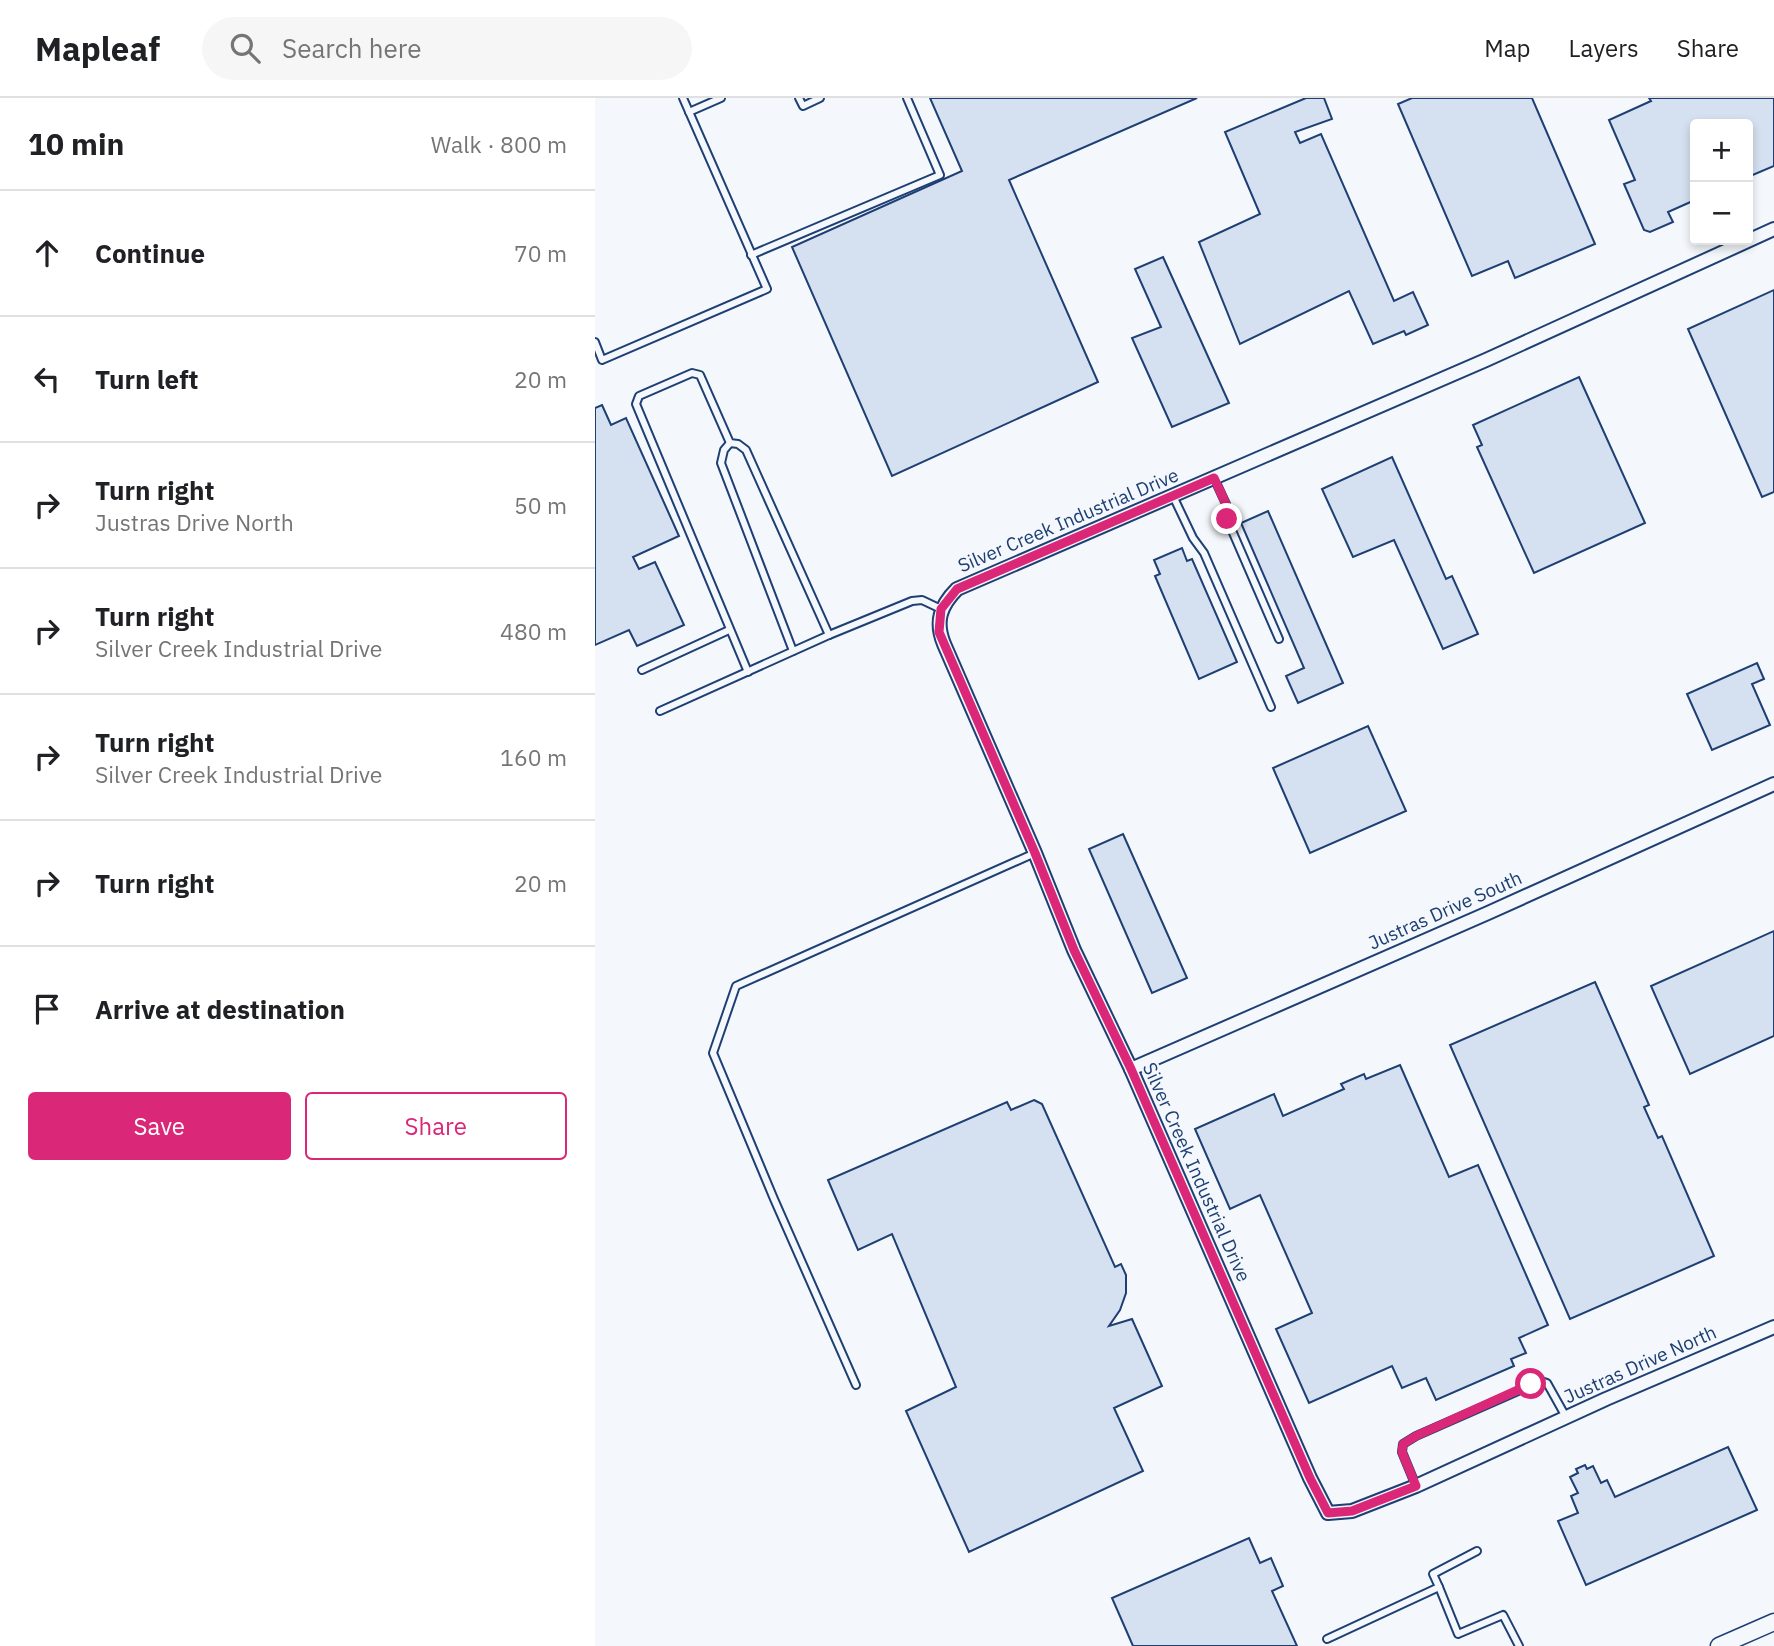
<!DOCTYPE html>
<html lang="en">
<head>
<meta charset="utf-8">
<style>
	body { margin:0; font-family:"IBM Plex Sans",sans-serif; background:#f6f6f6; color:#202124 }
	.controls { position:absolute; right:21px; top:21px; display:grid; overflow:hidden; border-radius:7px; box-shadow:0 4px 10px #0003 }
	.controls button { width:63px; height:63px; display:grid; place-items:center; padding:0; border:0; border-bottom:2px solid #e0e0e0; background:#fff; color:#202124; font:35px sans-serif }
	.stop { position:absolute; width:21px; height:21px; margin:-16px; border:5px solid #db2777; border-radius:50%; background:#fff }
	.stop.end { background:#db2777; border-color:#fff; box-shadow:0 2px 7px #0008 }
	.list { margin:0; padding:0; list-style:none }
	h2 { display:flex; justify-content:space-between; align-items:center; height:91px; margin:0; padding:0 28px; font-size:30px }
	h2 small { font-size:23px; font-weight:400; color:#757577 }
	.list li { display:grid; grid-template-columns:46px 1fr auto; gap:21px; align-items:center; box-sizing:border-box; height:126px; padding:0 28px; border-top:2px solid #e0e0e0 }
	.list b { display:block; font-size:26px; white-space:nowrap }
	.list p { margin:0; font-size:23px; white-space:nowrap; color:#757577 }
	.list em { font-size:23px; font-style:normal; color:#757577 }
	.actions { display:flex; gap:14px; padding:21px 28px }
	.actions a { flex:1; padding:16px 0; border:2px solid #db2777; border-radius:7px; text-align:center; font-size:24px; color:#db2777 }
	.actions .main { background:#db2777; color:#fff }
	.icon { flex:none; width:38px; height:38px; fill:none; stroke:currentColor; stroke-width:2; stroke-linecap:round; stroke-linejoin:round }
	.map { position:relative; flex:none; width:1179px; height:1548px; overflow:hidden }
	header { display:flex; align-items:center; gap:42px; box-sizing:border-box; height:98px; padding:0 35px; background:#fff; border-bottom:2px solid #e0e0e0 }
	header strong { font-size:33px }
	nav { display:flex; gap:38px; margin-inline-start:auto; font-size:24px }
	.search { width:490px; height:63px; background:#f6f6f6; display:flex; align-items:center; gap:18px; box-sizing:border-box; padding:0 24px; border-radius:38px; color:#757577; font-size:26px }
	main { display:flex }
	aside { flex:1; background:#fff }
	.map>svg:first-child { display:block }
</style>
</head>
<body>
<header>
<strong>Mapleaf</strong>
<div class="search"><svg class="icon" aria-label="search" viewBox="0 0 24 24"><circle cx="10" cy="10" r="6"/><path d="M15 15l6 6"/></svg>Search here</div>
<nav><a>Map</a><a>Layers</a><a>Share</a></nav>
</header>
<main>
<aside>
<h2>10 min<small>Walk · 800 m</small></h2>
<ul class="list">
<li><svg class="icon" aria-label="ahead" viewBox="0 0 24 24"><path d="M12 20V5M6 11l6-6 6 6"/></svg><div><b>Continue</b></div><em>70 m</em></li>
<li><svg class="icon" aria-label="left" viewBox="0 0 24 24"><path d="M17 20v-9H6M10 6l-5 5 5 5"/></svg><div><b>Turn left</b></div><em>20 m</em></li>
<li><svg class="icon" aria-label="right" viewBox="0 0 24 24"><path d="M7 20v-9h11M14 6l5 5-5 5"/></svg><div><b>Turn right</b><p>Justras Drive North</p></div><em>50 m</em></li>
<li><svg class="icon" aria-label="right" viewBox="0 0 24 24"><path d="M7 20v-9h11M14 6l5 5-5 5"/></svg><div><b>Turn right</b><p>Silver Creek Industrial Drive</p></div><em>480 m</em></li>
<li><svg class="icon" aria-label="right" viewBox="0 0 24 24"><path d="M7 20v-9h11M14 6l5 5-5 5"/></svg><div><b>Turn right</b><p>Silver Creek Industrial Drive</p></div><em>160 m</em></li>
<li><svg class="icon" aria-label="right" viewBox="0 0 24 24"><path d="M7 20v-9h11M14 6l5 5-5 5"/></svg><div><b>Turn right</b></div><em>20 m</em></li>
<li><svg class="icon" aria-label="arrive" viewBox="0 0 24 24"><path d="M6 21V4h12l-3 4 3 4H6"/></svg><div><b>Arrive at destination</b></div></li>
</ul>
<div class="actions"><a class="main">Save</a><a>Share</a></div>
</aside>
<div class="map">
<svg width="1179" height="1548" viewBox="0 0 1179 1548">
	<rect width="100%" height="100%" fill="#f4f7fb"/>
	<g fill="#d5e0f0" stroke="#1d3f73" stroke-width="2">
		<polygon points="335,0 602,0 414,82 503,284 297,378 197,149 367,73"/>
		<polygon points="711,0 729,0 737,21 700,34 705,45 726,36 799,203 818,194 833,227 811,237 809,233 778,246 754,193 645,246 604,144 665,116 630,34"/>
		<polygon points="817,0 937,0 1000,146 920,180 913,163 877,178 803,6"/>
		<polygon points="1054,0 1179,0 1179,68 1153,79 1153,26 1100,26 1100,102 1073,114 1078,124 1055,134 1049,132 1029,86 1040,82 1014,22 1056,3"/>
		<polygon points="568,159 634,305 577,329 537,240 566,229 540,171"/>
		<polygon points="1179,192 1179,394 1167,399 1093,231"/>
		<polygon points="984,279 1050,425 939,475 882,349 887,347 878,327"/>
		<polygon points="7,307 16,327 31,320 84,438 38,459 44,471 60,464 89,527 42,548 34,532 0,547 0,310"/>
		<polygon points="797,359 851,481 857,478 883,536 848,551 799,442 758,459 727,391"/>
		<polygon points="673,413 748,585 703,605 691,578 709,570 646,425"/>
		<polygon points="587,450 592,463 597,461 642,564 604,581 560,478 565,476 559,462"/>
		<polygon points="1162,565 1169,581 1157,586 1175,627 1117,652 1092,596"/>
		<polygon points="773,628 811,713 715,755 678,670"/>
		<polygon points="528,736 592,880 557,895 494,751"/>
		<polygon points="1179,833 1179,938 1095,976 1056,888"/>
		<polygon points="1000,884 1054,1007 1049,1009 1063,1040 1067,1038 1119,1158 975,1221 855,947"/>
		<polygon points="805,967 854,1079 883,1067 953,1227 924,1240 931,1255 916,1261 919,1268 841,1302 831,1280 807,1290 797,1268 714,1305 681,1231 717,1215 665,1097 635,1111 600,1031 679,996 688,1018 749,991 746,986 769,976 771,981"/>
		<polygon points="439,1002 447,1006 520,1169 526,1166 531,1177 531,1195 525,1212 514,1228 537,1221 567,1288 519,1310 548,1373 374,1454 311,1313 361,1289 297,1136 263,1152 233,1082 412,1004 416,1012"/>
		<polygon points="1133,1349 1162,1412 991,1487 963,1423 983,1415 976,1398 983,1395 975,1379 983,1375 981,1371 990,1367 992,1371 998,1368 1006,1385 1012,1382 1020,1399"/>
		<polygon points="654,1440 665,1465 676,1460 688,1488 677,1493 702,1548 538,1548 517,1500"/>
	</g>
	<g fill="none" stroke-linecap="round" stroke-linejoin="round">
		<defs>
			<g id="service">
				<polyline points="204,0 208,8 225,0"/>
				<polyline points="94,14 126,0"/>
				<polyline points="156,157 345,77 312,0"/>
				<polyline points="0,244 7,262 172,191 88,0"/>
				<polyline points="135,345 129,352 126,365 198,553"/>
				<polyline points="619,380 631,406 632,421 684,541"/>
				<polyline points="578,398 598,440 609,455 676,609"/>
				<polyline points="47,572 134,532"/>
				<polyline points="153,574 41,306 44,298 97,275 105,277 135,345 143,346 151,352 234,537"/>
				<polyline points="65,613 234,537 317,503 327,502 346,511"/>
				<polyline points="261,1287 179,1101 118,955 141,888 440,755"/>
				<polyline points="821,1388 807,1354 808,1346 821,1338 946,1283 952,1285 971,1319"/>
				<polyline points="844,1489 863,1536 908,1517 924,1548"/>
				<polyline points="732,1541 844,1489 838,1476 882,1453"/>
			</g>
			<g id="minor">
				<path d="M1179 131 891 262 362 491C345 508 340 524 349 546L440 755 479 852 536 971 715 1380 733 1415 757 1413 821 1388 1011 1301 1179 1229"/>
				<polyline points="536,971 893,815 1179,686"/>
			</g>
			<polyline id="tertiary" points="1124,1548 1179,1524"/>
		</defs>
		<use href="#service" stroke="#1d3f73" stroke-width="10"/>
		<use href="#minor" stroke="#1d3f73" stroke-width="16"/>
		<use href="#tertiary" stroke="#1d3f73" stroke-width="19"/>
		<use href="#service" stroke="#f4f7fb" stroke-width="6"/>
		<use href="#minor" stroke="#f4f7fb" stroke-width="12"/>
		<use href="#tertiary" stroke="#f4f7fb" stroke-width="16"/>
	</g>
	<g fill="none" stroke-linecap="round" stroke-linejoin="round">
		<polyline stroke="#db2777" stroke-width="9" points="632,421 631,406 619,380 362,491 346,511 344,534 440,755 479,852 536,971 715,1380 733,1415 757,1413 821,1388 807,1354 808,1346 821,1338 936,1286"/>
	</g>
	<g text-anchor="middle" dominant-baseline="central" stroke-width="5" stroke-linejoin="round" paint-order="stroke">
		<g font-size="19" fill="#1d3f73" stroke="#f4f7fb">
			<text transform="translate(473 422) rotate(-23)">Silver Creek Industrial Drive</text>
			<text transform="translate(850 812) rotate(-24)">Justras Drive South</text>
			<text transform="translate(602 1074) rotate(66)">Silver Creek Industrial Drive</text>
			<text transform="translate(1045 1266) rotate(-24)">Justras Drive North</text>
		</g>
	</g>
</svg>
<div class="controls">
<button>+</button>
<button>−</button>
</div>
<div class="stop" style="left:936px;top:1286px"></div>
<div class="stop end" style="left:632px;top:421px"></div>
</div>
</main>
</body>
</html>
